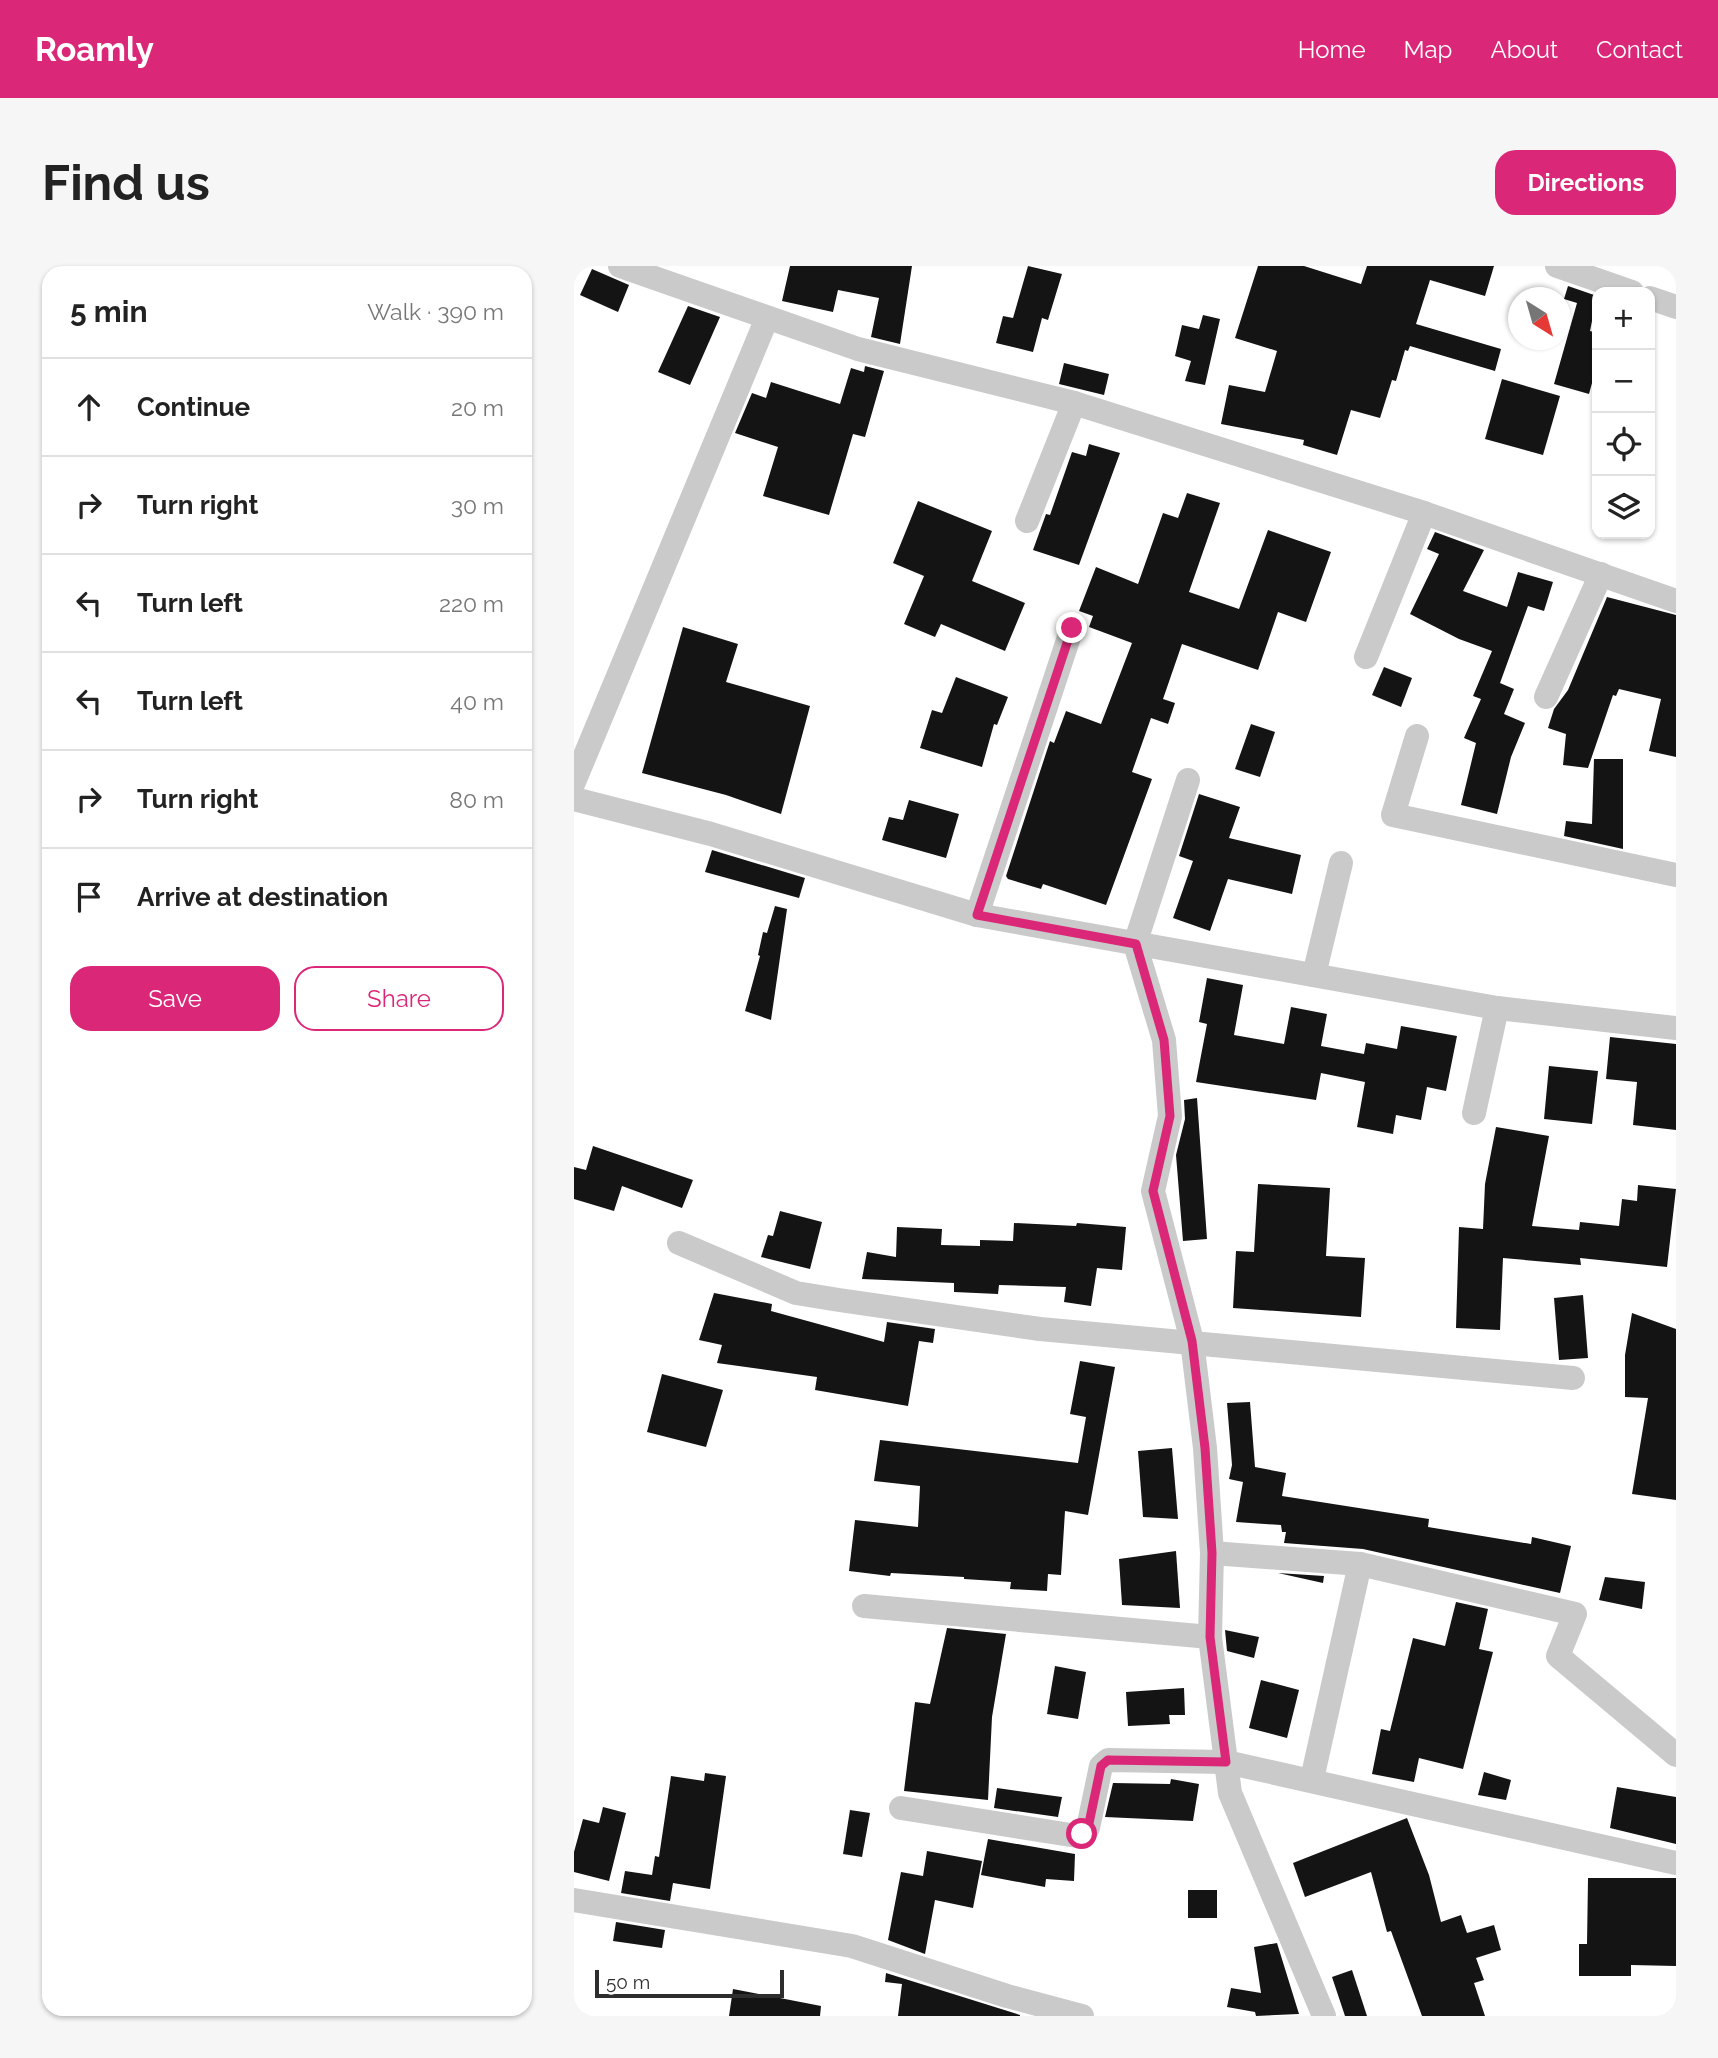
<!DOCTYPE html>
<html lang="en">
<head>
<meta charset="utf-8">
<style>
	body { margin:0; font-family:Raleway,sans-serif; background:#f6f6f6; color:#222 }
	.controls { position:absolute; right:21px; top:21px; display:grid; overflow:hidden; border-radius:14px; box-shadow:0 2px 5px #0004 }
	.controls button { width:63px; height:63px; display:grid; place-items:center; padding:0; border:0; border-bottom:2px solid #e0e0e0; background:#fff; color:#222; font:35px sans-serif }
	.compass { position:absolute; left:934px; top:21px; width:63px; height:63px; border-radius:50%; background:#fff; box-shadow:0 2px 5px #0004; rotate:143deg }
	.scale { position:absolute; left:21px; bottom:18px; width:189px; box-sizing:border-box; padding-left:7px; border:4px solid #2d2d2d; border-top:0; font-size:19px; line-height:24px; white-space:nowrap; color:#2d2d2d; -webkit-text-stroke:5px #fff; paint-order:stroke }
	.stop { position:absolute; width:21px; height:21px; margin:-16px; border:5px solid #db2777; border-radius:50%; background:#fff }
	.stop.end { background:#db2777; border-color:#fff; box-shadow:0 2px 7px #0008 }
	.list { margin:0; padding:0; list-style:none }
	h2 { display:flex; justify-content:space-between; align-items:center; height:91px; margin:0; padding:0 28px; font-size:30px }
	h2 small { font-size:23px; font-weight:400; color:#767676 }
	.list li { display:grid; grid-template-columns:46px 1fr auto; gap:21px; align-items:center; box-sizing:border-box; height:98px; padding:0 28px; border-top:2px solid #e0e0e0 }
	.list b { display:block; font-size:26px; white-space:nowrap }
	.list em { font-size:23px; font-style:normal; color:#767676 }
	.actions { display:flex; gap:14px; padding:21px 28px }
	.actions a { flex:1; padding:16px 0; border:2px solid #db2777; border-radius:21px; text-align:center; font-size:24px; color:#db2777 }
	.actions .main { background:#db2777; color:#fff }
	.icon { flex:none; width:38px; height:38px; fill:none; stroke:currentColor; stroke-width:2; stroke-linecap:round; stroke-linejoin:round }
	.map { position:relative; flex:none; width:1102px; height:1750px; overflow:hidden; border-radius:21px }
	header { display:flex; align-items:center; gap:42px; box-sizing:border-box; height:98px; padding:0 35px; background:#db2777; color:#fff }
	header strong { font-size:33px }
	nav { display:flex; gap:38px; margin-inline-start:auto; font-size:24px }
	.intro { display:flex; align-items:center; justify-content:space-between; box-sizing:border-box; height:168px; padding:0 42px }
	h1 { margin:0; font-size:49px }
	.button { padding:18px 32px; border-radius:21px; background:#db2777; color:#fff; font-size:24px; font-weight:700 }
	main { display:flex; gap:42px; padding:0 42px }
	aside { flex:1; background:#fff; border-radius:21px; box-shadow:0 2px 5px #0004 }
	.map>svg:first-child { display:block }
</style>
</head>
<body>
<header>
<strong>Roamly</strong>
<nav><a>Home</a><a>Map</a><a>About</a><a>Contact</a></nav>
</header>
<div class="intro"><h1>Find us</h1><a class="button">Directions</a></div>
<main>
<aside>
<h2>5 min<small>Walk · 390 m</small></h2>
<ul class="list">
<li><svg class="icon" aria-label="ahead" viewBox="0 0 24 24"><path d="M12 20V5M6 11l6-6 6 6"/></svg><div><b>Continue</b></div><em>20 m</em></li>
<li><svg class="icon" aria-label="right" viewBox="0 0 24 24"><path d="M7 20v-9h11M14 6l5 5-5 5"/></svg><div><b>Turn right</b></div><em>30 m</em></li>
<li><svg class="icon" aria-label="left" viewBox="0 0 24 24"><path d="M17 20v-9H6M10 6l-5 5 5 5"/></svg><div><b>Turn left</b></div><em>220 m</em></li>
<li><svg class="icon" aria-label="left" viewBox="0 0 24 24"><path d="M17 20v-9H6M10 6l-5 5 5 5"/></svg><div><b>Turn left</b></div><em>40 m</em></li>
<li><svg class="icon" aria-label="right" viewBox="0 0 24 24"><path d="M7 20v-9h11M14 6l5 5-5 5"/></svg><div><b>Turn right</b></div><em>80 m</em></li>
<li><svg class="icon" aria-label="arrive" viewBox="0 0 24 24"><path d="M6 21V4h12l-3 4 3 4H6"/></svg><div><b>Arrive at destination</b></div></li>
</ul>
<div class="actions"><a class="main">Save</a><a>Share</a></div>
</aside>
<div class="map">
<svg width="1102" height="1750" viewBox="0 0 1102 1750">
	<rect width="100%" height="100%" fill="#fff"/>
	<g fill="#141414">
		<polygon points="216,0 338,0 326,78 297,71 305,32 264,24 259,46 208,35"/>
		<polygon points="454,0 488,8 474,54 468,52 459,86 422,77 429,50 439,52"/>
		<polygon points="684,0 730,0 787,18 793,0 920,0 911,30 856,14 842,58 927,83 921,105 836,80 834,85 831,84 822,115 818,114 806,152 777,144 763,189 729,179 730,174 647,158 655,119 691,126 703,85 661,72"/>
		<polygon points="18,3 55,19 44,46 6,29"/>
		<polygon points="994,20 1023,30 1016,65 1023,67 1023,99 1015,128 980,118 1003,37 990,33"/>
		<polygon points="114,40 146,51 116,119 84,106"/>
		<polygon points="629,49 646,53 631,119 611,115 617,95 601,90 608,59 625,63"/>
		<polygon points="490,97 535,108 530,129 485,118"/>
		<polygon points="291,100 310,105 291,171 279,168 255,249 189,230 204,181 161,167 178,127 192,132 197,116 266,138 277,102 290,106"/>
		<polygon points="928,113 986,130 969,189 911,173"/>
		<polygon points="515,178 546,187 505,299 459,284 472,248 476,249 498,186 512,190"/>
		<polygon points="613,227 646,237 615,326 665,343 694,264 757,286 732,356 704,346 684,404 608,378 589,433 601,437 594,458 577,452 558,506 578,513 532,639 469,618 467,623 434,613 432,610 476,475 480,477 492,445 527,458 558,377 515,361 519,350 505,345 522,301 564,318 589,247 604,252"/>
		<polygon points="344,235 418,265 398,315 451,337 431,385 367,358 361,371 330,358 350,310 319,297"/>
		<polygon points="861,266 910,284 889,325 933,341 944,306 979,316 970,345 954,340 926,417 940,423 930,448 951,457 937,491 923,548 887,539 902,477 890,472 907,433 899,430 918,385 885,373 836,348 865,288 853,283"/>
		<polygon points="1033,331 1102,349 1102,491 1075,485 1087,433 1045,423 1042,430 1039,429 1014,502 989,499 992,468 974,462 980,443 994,424"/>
		<polygon points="109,361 164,378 152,416 236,440 207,548 152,529 68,507"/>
		<polygon points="810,401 838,412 827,441 798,429"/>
		<polygon points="382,411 434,431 423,459 420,458 408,501 346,482 358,444 368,447"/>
		<polygon points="677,458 701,466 686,511 661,503"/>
		<polygon points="1020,493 1049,493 1049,583 990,570 992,555 1018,558"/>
		<polygon points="625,528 666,541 655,572 727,589 718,628 654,613 636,665 599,652 619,595 605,590"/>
		<polygon points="335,534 385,548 372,592 308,574 315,551 329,554"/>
		<polygon points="138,584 231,612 225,632 131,606"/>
		<polygon points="201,640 213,643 197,754 171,745 186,690 184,689 189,666 193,667"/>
		<polygon points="633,712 669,719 660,769 710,778 717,741 753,748 747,780 790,788 792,777 823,783 827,760 883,770 872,825 853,821 847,854 822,849 819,868 783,861 791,816 747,807 742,834 622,816 633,758 625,756"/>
		<polygon points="1036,771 1102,778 1102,864 1059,859 1063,816 1032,813"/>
		<polygon points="975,800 1024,805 1018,858 970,853"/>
		<polygon points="623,832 633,973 609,975 602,889 611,853 610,834"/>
		<polygon points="922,861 975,870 958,960 1005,964 1006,956 1045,960 1048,933 1063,935 1064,919 1102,923 1093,1001 1006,992 1007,999 929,992 926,1064 882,1062 885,961 909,963 911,918"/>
		<polygon points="19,880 119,914 108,942 48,920 40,945 0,933 0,901 12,904"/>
		<polygon points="684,918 756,922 752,990 791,992 787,1051 659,1042 662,985 680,986"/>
		<polygon points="206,945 248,956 236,1003 187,991 194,969 199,970"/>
		<polygon points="440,957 502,960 503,957 552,961 548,1004 523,1002 517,1040 490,1036 492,1021 425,1019 424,1028 380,1026 380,1017 288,1013 293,986 322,991 323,961 368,963 367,979 406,980 406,974 439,975"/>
		<polygon points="140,1027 198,1038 197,1045 310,1076 313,1056 361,1063 359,1077 345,1075 334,1140 241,1124 243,1111 143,1097 148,1079 125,1074"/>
		<polygon points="1009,1029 1014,1092 985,1094 980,1032"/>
		<polygon points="1058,1047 1102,1063 1102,1234 1058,1228 1074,1132 1051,1131 1051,1089"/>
		<polygon points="506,1095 541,1101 514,1249 491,1245 487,1309 474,1308 473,1325 436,1323 437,1316 390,1313 390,1311 317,1307 316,1310 275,1305 281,1254 344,1261 346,1220 300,1215 306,1174 504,1197 512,1151 496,1148"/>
		<polygon points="88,1108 149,1124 132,1181 73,1166"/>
		<polygon points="676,1136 681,1201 712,1207 708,1230 855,1253 854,1261 957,1278 958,1271 997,1280 986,1327 789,1283 710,1277 712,1266 708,1266 707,1259 662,1256 669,1216 655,1213 658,1199 653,1137"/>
		<polygon points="598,1182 604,1253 569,1251 564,1185"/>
		<polygon points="602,1285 606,1342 548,1339 545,1293"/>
		<polygon points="704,1307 750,1310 749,1317"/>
		<polygon points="1031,1311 1071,1316 1068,1343 1025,1334"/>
		<polygon points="882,1336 914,1343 905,1383 919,1386 889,1503 845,1492 840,1516 798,1508 807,1463 816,1465 839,1372 871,1380"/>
		<polygon points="373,1362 432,1368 418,1451 414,1534 330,1525 341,1436 356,1438"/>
		<polygon points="651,1364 685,1371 680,1392 653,1385"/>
		<polygon points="481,1400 512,1406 504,1453 473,1448"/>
		<polygon points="687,1414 725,1424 713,1472 675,1462"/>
		<polygon points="610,1422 611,1449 595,1449 596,1458 554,1460 552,1426"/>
		<polygon points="910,1506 937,1514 932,1534 904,1529"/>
		<polygon points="131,1507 152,1510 136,1623 99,1617 96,1635 47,1627 51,1605 78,1609 81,1590 85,1591 97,1510 130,1515"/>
		<polygon points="597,1513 625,1518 619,1555 531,1551 539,1517 596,1518"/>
		<polygon points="1043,1521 1102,1531 1102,1578 1036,1562"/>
		<polygon points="423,1522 488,1531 484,1551 420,1542"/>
		<polygon points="29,1541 52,1547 35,1615 0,1606 0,1586 9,1553 25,1557"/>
		<polygon points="276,1544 296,1547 288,1591 269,1588"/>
		<polygon points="833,1552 855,1609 867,1656 887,1649 893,1667 920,1659 927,1684 902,1692 910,1714 900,1717 911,1750 848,1750 817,1665 813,1666 797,1606 731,1631 719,1597"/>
		<polygon points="414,1573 501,1588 500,1615 472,1613 471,1621 407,1609"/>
		<polygon points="353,1585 408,1595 399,1642 361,1634 351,1688 314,1674 327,1606 349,1610"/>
		<polygon points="1014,1612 1102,1612 1102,1700 1057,1699 1057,1710 1005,1710 1005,1678 1013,1678"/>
		<rect x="614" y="1624" width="29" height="28"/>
		<polygon points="42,1656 91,1664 88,1682 39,1675"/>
		<polygon points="703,1677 725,1748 682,1750 681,1746 653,1741 657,1722 687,1727 680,1681"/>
		<polygon points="778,1704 793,1750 771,1750 758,1711"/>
		<polygon points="312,1707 446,1749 446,1750 324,1750 328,1718 311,1716"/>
		<polygon points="159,1723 247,1740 246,1750 155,1750"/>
	</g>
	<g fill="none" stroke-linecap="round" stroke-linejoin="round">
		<g stroke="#cacaca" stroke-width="24">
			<polyline points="46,0 284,83 500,137 850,247 1102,335"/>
			<polyline points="983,0 1058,26"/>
			<polyline points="1076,32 1102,41"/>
			<polyline points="453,255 500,137"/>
			<polyline points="792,391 850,247"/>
			<polyline points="972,431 1027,308"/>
			<polyline points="843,470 819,549 1102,609"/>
			<polyline points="614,514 561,678 590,774 596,850 579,925 618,1075 631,1182 638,1287 636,1371 656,1527 750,1750"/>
			<polyline points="0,516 193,52"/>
			<polyline points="0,533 137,568 403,649 923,742 1102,762"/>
			<polyline points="403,649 498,362"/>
			<polyline points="740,709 767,597"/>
			<polyline points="900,847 923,742"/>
			<polyline points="105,977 222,1027 265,1034 466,1063 999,1112"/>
			<polyline points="638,1287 786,1298 1001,1348 984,1390 1102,1489"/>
			<polyline points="290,1340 636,1371"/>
			<polyline points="738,1513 786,1298"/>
			<polyline points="327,1542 503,1570 514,1562 527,1500 534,1494 652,1496 1102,1597"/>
			<polyline points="0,1634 278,1680 433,1730 508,1750"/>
		</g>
	</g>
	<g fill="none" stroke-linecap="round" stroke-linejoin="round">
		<polyline stroke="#db2777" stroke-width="9" points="498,362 403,649 562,678 590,774 596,850 579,925 618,1075 631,1182 638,1287 636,1371 652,1496 534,1494 527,1500 514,1562 508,1568"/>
	</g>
</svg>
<div class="controls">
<button>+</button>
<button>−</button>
<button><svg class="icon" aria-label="locate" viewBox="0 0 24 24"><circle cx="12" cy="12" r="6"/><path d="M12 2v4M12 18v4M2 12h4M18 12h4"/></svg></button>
<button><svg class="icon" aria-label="layers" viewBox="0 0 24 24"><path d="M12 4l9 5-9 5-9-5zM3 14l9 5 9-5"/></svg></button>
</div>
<svg class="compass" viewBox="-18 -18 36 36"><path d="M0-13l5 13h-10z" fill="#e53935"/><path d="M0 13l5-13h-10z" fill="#767676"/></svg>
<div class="scale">50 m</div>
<div class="stop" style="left:508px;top:1568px"></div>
<div class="stop end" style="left:498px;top:362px"></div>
</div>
</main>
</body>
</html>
